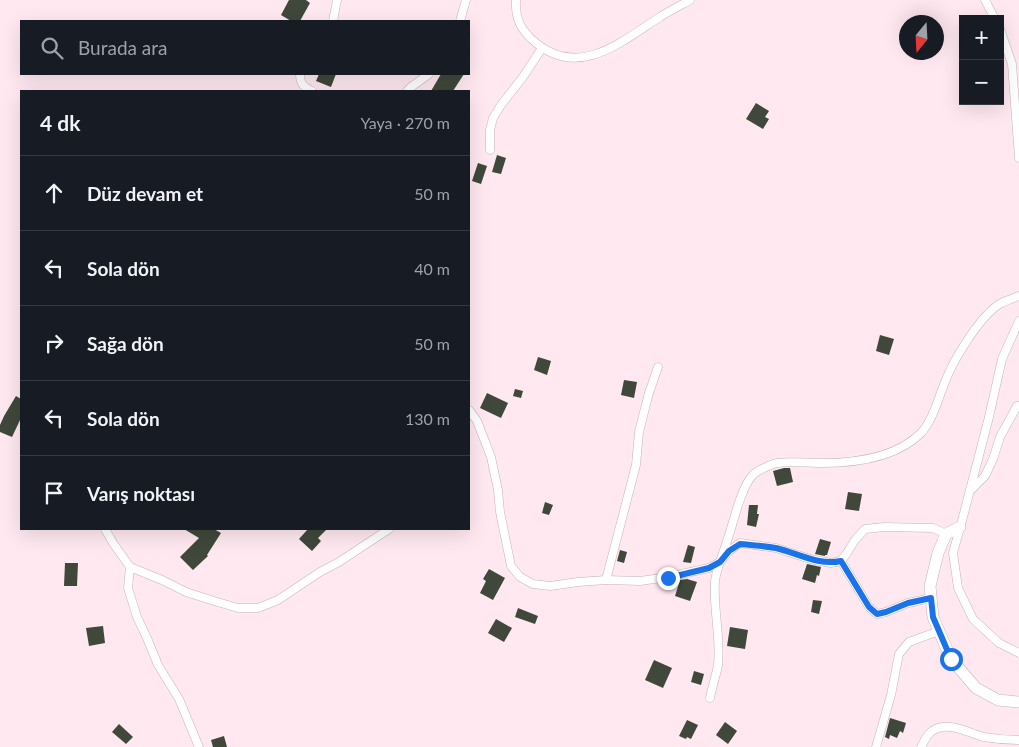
<!DOCTYPE html>
<html lang="tr">
<head>
<meta charset="utf-8">
<style>
	body { margin:0; font-family:Lato,sans-serif; background:#20242c; color:#f1f3f6 }
	.controls { position:absolute; right:15px; top:15px; display:grid; overflow:hidden; border-radius:0px; box-shadow:0 5px 20px #0002 }
	.controls button { width:45px; height:45px; display:grid; place-items:center; padding:0; border:0; border-bottom:1px solid #363941; background:#171b24; color:#f1f3f6; font:25px sans-serif }
	.compass { position:absolute; left:899px; top:15px; width:45px; height:45px; border-radius:50%; background:#171b24; box-shadow:0 5px 20px #0002; rotate:198deg }
	.stop { position:absolute; width:15px; height:15px; margin:-11px; border:4px solid #1a73e8; border-radius:50%; background:#fff }
	.stop.end { background:#1a73e8; border-color:#fff; box-shadow:0 1px 5px #0008 }
	.list { margin:0; padding:0; list-style:none }
	h2 { display:flex; justify-content:space-between; align-items:center; height:65px; margin:0; padding:0 20px; font-size:21px }
	h2 small { font-size:16px; font-weight:400; color:#9ea1a6 }
	.list li { display:grid; grid-template-columns:32px 1fr auto; gap:15px; align-items:center; box-sizing:border-box; height:75px; padding:0 20px; border-top:1px solid #363941 }
	.list b { display:block; font-size:19px; white-space:nowrap }
	.list em { font-size:16px; font-style:normal; color:#9ea1a6 }
	.icon { flex:none; width:28px; height:28px; fill:none; stroke:currentColor; stroke-width:2; stroke-linecap:round; stroke-linejoin:round }
	.map { position:relative; flex:none; width:1019px; height:747px; overflow:hidden }
	.search { position:absolute; background:#171b24; box-shadow:0 5px 20px #0002; left:20px; top:20px; width:450px; height:55px; display:flex; align-items:center; gap:12px; box-sizing:border-box; padding:0 18px; border-radius:0px; color:#9ea1a6; font-size:19px }
	.panel { position:absolute; background:#171b24; box-shadow:0 5px 20px #0002; left:20px; top:90px; width:450px; height:440px; border-radius:0px }
	.map>svg:first-child { display:block }
</style>
</head>
<body>
<div class="map">
<svg width="1019" height="747" viewBox="0 0 1019 747">
	<rect width="100%" height="100%" fill="#ffe8f0"/>
	<g fill="#3f483a">
		<polygon points="289,0 306,0 310,3 300,21 291,21 281,15"/>
		<polygon points="319,74 336,74 331,87 316,81"/>
		<polygon points="441,74 464,74 453,91 431,91"/>
		<polygon points="756,103 769,111 765,117 769,119 763,129 746,119"/>
		<polygon points="497,155 506,158 501,174 492,172"/>
		<polygon points="478,163 487,166 481,184 472,181"/>
		<polygon points="880,335 894,339 889,355 876,351"/>
		<polygon points="538,357 551,361 547,375 534,370"/>
		<polygon points="624,380 637,382 634,398 621,395"/>
		<polygon points="515,389 523,391 521,398 513,396"/>
		<polygon points="487,393 508,403 501,418 480,408"/>
		<polygon points="16,396 21,399 21,418 12,437 0,432 0,425 4,416"/>
		<polygon points="784,468 790,468 793,482 777,486 773,471"/>
		<polygon points="848,492 862,494 859,511 845,509"/>
		<polygon points="545,502 553,505 549,515 542,513"/>
		<polygon points="749,505 758,505 757,514 759,514 756,527 747,525"/>
		<polygon points="184,529 214,529 221,533 207,555 208,556 193,570 180,557 199,538"/>
		<polygon points="308,529 327,529 318,538 321,541 312,551 299,539"/>
		<polygon points="820,539 831,542 827,555 825,555 825,556 815,554"/>
		<polygon points="688,545 695,547 691,563 683,562"/>
		<polygon points="620,550 627,552 624,563 617,561"/>
		<polygon points="65,563 78,563 77,586 64,586"/>
		<polygon points="807,564 821,567 819,576 817,575 815,583 802,579"/>
		<polygon points="489,569 505,578 493,600 480,593 486,581 483,579"/>
		<polygon points="687,579 697,582 690,601 675,596 680,580"/>
		<polygon points="813,600 822,601 819,614 811,612"/>
		<polygon points="518,608 538,616 535,624 515,617"/>
		<polygon points="496,619 512,628 504,642 488,633"/>
		<polygon points="103,626 105,643 89,646 86,628"/>
		<polygon points="730,627 748,630 745,649 727,646"/>
		<polygon points="654,660 672,668 663,688 645,680"/>
		<polygon points="694,671 704,674 701,685 691,682"/>
		<polygon points="890,718 906,723 903,733 900,731 897,738 890,735 889,739 885,737"/>
		<polygon points="687,720 698,725 691,739 687,737 686,739 679,736"/>
		<polygon points="725,722 737,731 728,744 716,735"/>
		<polygon points="119,724 133,737 126,744 112,732"/>
		<polygon points="224,736 227,747 213,747 211,740"/>
	</g>
	<g fill="none" stroke-linecap="round" stroke-linejoin="round">
		<defs>
			<g id="street">
				<path d="M516 0C515 19 521 31 536 43 580 79 622 41 660 17 669 11 680 6 690 0"/>
				<polyline points="985,0 995,19"/>
				<polyline points="333,21 337,0"/>
				<polyline points="460,21 466,0"/>
				<polyline points="1000,29 1012,64 1019,158"/>
				<path d="M300 74C300 83 303 87 312 91"/>
				<polyline points="407,91 411,87 429,74"/>
				<polyline points="490,150 490,130 493,118 501,105 523,77 542,48"/>
				<polyline points="1019,321 1002,359 989,417 963,517 953,553 958,588 973,619 999,643 1019,653"/>
				<polyline points="469,410 477,421 491,457 498,490 500,512 511,566 520,577 533,584 550,586 578,582 606,580 640,581 668,577 709,568 720,562 729,551 740,543 776,548 810,559 831,563 841,561 847,553 855,540 865,529 884,527 933,528 946,534"/>
				<polyline points="971,490 985,476 993,459 1000,437 1017,406 1019,406"/>
				<polyline points="105,529 113,543 130,567 128,588 137,617 147,638 158,665 179,699 199,747"/>
				<polyline points="841,561 869,607 877,614 886,612 908,603 931,598"/>
				<polyline points="130,567 162,580 186,592 214,601 238,608 258,608 278,600 320,572 339,562 389,529"/>
				<polyline points="606,580 636,465 639,432 643,416 649,393 658,367"/>
				<path d="M710 698C712 687 716 676 718 665 721 637 713 609 715 581 717 566 724 552 728 538 734 521 741 487 753 475 756 471 772 464 777 463 791 461 807 463 822 463 856 463 896 458 921 433 933 420 938 399 945 382 953 360 979 318 998 305 1004 301 1012 299 1019 296"/>
				<polyline points="876,747 891,695 899,654 909,642 939,631"/>
				<path d="M921 747C924 742 927 734 932 731 948 720 968 733 984 737 996 739 1007 740 1019 740"/>
			</g>
			<polyline id="secondary" points="960,527 946,534 938,553 930,586 933,617 951,659 976,688 998,700 1019,702"/>
		</defs>
		<use href="#street" stroke="#c7b2ba" stroke-width="9"/>
		<use href="#secondary" stroke="#c7b2ba" stroke-width="12"/>
		<use href="#street" stroke="#fff" stroke-width="8"/>
		<use href="#secondary" stroke="#fff" stroke-width="11"/>
	</g>
	<g fill="none" stroke-linecap="round" stroke-linejoin="round">
		<path stroke="#1a73e8" stroke-width="6" d="M668 578 709 568 720 562 729 551 740 544C752 545 764 546 776 548 797 553 819 566 841 561L869 607 877 614 886 612 908 603 931 598 933 617 951 659"/>
	</g>
</svg>
<div class="controls">
<button>+</button>
<button>−</button>
</div>
<svg class="compass" viewBox="-18 -18 36 36"><path d="M0-13l5 13h-10z" fill="#e53935"/><path d="M0 13l5-13h-10z" fill="#9ea1a6"/></svg>
<div class="stop" style="left:951px;top:659px"></div>
<div class="stop end" style="left:668px;top:578px"></div>
<div class="search"><svg class="icon" aria-label="search" viewBox="0 0 24 24"><circle cx="10" cy="10" r="6"/><path d="M15 15l6 6"/></svg>Burada ara</div>
<section class="panel">
<h2>4 dk<small>Yaya · 270 m</small></h2>
<ul class="list">
<li><svg class="icon" aria-label="ahead" viewBox="0 0 24 24"><path d="M12 20V5M6 11l6-6 6 6"/></svg><div><b>Düz devam et</b></div><em>50 m</em></li>
<li><svg class="icon" aria-label="left" viewBox="0 0 24 24"><path d="M17 20v-9H6M10 6l-5 5 5 5"/></svg><div><b>Sola dön</b></div><em>40 m</em></li>
<li><svg class="icon" aria-label="right" viewBox="0 0 24 24"><path d="M7 20v-9h11M14 6l5 5-5 5"/></svg><div><b>Sağa dön</b></div><em>50 m</em></li>
<li><svg class="icon" aria-label="left" viewBox="0 0 24 24"><path d="M17 20v-9H6M10 6l-5 5 5 5"/></svg><div><b>Sola dön</b></div><em>130 m</em></li>
<li><svg class="icon" aria-label="arrive" viewBox="0 0 24 24"><path d="M6 21V4h12l-3 4 3 4H6"/></svg><div><b>Varış noktası</b></div></li>
</ul>
</section>
</div>
</body>
</html>
